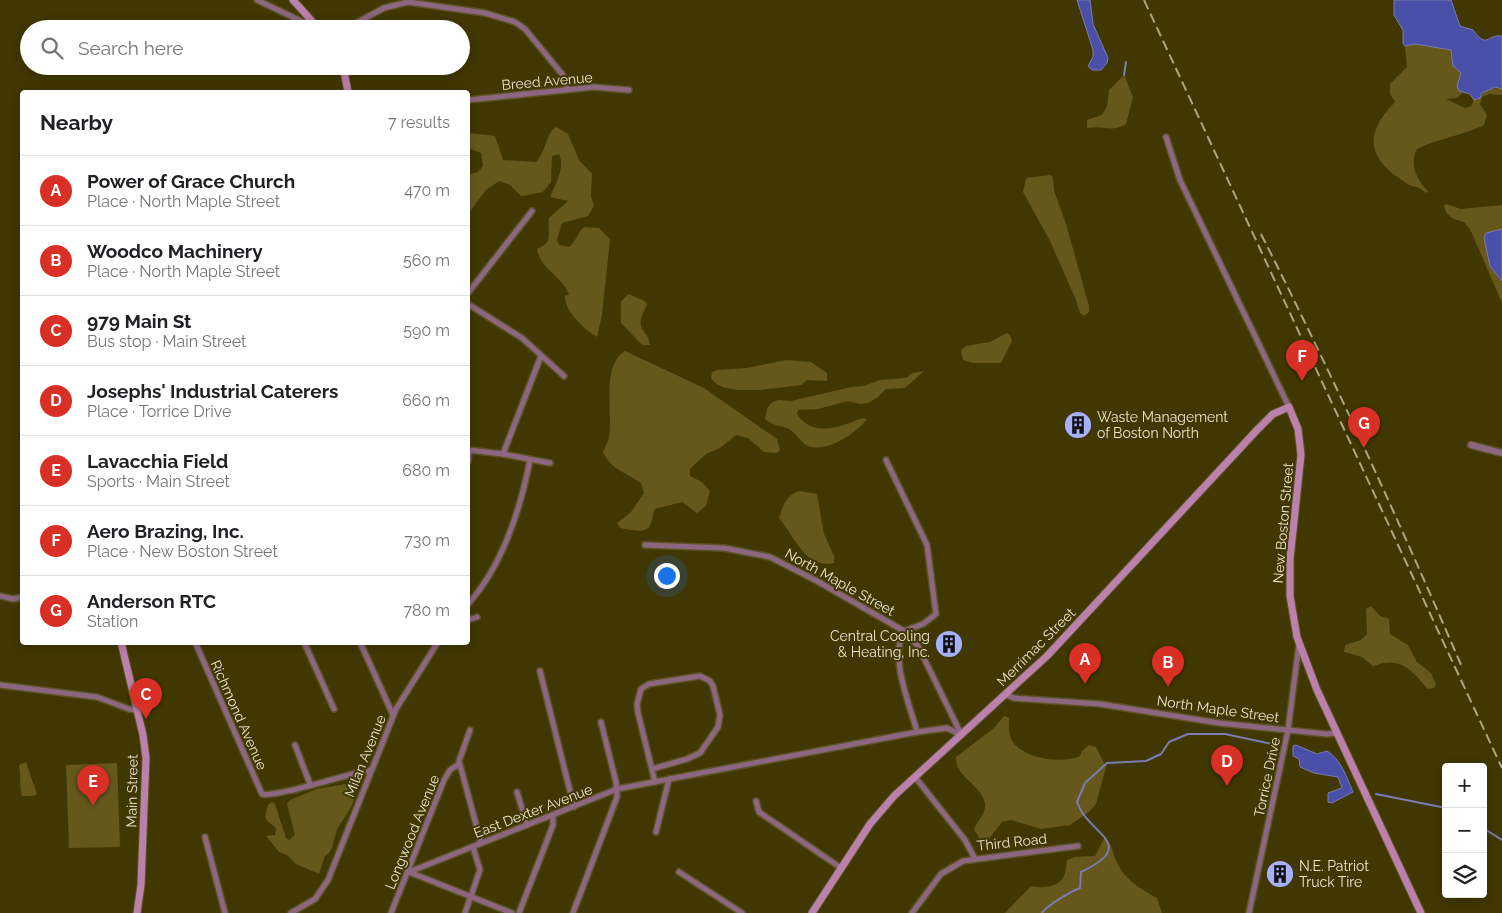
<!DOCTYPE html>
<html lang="en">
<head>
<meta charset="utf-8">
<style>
	body { margin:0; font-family:Raleway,sans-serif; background:#f2f2f2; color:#202124 }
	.controls { position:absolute; right:15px; bottom:15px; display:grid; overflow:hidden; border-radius:5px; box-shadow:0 2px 12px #0003 }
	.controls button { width:45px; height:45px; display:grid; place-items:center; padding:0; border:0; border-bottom:1px solid #e0e0e0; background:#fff; color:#202124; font:25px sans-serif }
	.you { position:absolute; left:666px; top:575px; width:18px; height:18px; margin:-12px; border:4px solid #fff; border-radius:50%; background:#1a73e8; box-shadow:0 0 0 8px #1a73e833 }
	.badge { display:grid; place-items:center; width:32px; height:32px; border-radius:50%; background:#d93025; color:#fff; font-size:16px; font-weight:700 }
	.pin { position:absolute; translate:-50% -41px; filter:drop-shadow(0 1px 2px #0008) }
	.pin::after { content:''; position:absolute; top:26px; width:18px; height:15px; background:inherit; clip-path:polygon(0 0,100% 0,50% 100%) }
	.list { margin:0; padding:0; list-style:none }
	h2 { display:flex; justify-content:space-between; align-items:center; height:65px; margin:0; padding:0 20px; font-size:21px }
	h2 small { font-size:16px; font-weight:400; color:#757577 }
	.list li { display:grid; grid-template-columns:32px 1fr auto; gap:15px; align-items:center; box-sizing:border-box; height:70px; padding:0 20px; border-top:1px solid #e0e0e0 }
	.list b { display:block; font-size:19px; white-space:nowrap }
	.list p { margin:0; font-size:16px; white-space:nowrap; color:#757577 }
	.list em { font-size:16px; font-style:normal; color:#757577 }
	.icon { flex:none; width:28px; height:28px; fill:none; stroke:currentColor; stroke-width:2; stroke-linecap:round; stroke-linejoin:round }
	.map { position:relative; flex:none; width:1502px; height:913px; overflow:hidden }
	.search { position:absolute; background:#fff; box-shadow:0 2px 12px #0003; left:20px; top:20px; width:450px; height:55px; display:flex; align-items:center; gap:12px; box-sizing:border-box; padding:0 18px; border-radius:28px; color:#757577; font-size:19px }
	.panel { position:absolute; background:#fff; box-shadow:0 2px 12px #0003; left:20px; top:90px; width:450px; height:555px; border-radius:5px }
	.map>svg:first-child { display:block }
</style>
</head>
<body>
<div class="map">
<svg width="1502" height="913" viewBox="0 0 1502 913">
	<rect width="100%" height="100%" fill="#413703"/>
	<g fill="#65581a">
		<path d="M1415 44 1451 50 1453 66 1461 73 1457 88 1463 92 1457 98 1446 99 1465 108 1471 106 1474 100H1478C1484 91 1490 86 1502 89V95L1489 94 1482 97 1480 104 1487 115 1484 125C1462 136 1439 138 1417 149 1409 165 1417 180 1428 191L1426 193C1416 184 1413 188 1406 183 1367 158 1363 135 1395 102L1390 94V84L1407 67 1405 46Z"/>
		<path d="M1124 75 1133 97 1126 124C1112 133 1102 125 1087 128V120L1102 115 1107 106 1109 90Z"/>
		<path d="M556 127 568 134 579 160 592 174 591 196 594 206 588 216 562 223 557 240 559 245 569 247C576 242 577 233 584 227L599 228 610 239 602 315 597 337C585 330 564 311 565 296L569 294C562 276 540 269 537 249 554 241 547 237 549 218L568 201 550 197C555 185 566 167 559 154L552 156 551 182 542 193C534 192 529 196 521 196L510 185 499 181 486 190 468 214V175L478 172 483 166 481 153 468 148V133L495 136 503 160 536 162C547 150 546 133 556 127Z"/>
		<polygon points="1050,175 1053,177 1054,191 1066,224 1089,306 1089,312 1084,316 1080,313 1076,300 1050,241 1023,192 1026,178"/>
		<path d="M1446 204 1461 209 1502 205V303L1470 229 1464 222C1453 219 1446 217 1444 205Z"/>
		<path d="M628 294 645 301 647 305C632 333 648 327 650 345H642L621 323V302Z"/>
		<polygon points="1007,333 1010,335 1012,341 1001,363 973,363 963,360 961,350 966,346 990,342"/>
		<path d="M625 351 704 388 777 439 780 450 777 453 764 452 748 438 736 435 720 448 706 454 690 469V476L702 482 710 491 706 506 697 513 682 502 655 509C652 514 653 520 650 525 646 535 628 529 620 528L617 523 631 512 644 493 641 483C627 473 610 469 603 452 605 447 608 442 609 437 613 413 601 365 625 351Z"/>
		<path d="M786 360 811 362 827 373V381L807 380 801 385C779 387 723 399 711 378L712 372 717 370 747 368Z"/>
		<path d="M924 371 905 388 886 389 878 397 868 403 860 404 848 401 818 409 798 410 797 414C812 438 841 427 862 418L867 419C857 433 824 455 806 445 800 441 796 433 789 429 780 425 773 426 765 419L767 409 771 403 778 400 791 401 851 387 864 386 880 380 906 378 912 373Z"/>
		<path d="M799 491 817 494 824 534 834 556V563C805 570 794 535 779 518 783 506 786 495 799 491Z"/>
		<path d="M1371 606 1380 616 1389 619 1390 634 1408 645 1417 662 1431 673 1436 684 1434 688 1428 689C1416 676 1405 659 1384 663 1380 663 1378 666 1373 666L1362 657 1344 652 1345 645 1361 640 1367 634 1366 609Z"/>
		<path d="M1004 716 1009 718C1009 726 1008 735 1013 742 1024 759 1063 764 1080 756L1082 751 1089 745 1096 747 1106 767 1096 804 1089 812 1070 825 1041 829 1011 820 1002 822 984 845 980 844 978 835 974 830C976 821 986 815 985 804 983 786 954 776 956 757L994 728Z"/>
		<path d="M26 762 37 794 33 796H22C19 786 21 776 19 765Z"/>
		<polygon points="117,763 120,847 69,848 66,765"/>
		<path d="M346 784H352C361 800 345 815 338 828 332 839 336 849 325 856L319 874 296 864 287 855 279 852 266 836 275 835 276 828 267 821 265 816 268 805 272 802 275 804 286 838 289 840 295 835 287 804 290 800 317 789Z"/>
		<path d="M1105 837C1111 844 1112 849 1115 858 1123 879 1139 888 1157 898L1162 913H1005L1031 886C1042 889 1062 887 1065 873 1066 869 1066 865 1067 860L1075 857 1095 856Z"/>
	</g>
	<g fill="#4a50a8" stroke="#7a7cb2">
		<polygon points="1077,0 1090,0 1093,24 1108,58 1107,63 1101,70 1092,70 1088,66 1093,57 1093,50"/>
		<path d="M1394 0H1451L1460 26 1473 30C1488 50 1486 34 1502 36V89L1495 87 1482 93 1480 98 1474 100 1470 94 1459 91 1457 86 1461 73 1453 66 1451 50 1415 44 1405 46 1403 44V30L1394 15Z"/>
		<polygon points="1502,229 1502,281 1490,266 1484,238 1486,233"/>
		<path d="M1296 745 1317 754 1327 751C1341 759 1347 778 1353 792L1332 803 1328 802V793L1342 788 1338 777 1314 773 1300 767 1299 759 1293 756V746Z"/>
	</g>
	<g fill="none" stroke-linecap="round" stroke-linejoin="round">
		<g stroke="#7a7cb2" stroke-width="2">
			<polyline points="1124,75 1126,62"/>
			<polyline points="1376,794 1446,808"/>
			<polyline points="1483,828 1502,840"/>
			<path d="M1042 913C1047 905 1072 891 1080 888L1081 872C1141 844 1087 834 1077 802L1085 783 1107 763 1146 761 1161 754 1169 742 1188 734H1225L1277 745"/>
		</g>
		<defs>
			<g id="minor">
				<polyline points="257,0 303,22 313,22"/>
				<polyline points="345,29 384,8 408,2 485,13 515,22 525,29 562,74 568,89"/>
				<polyline points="468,100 594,87 629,90"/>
				<polyline points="1166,137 1180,180 1289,407"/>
				<polyline points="468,293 532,211"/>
				<polyline points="468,304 522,338 564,376"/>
				<polyline points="468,450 503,454 550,463"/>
				<polyline points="503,454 541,356"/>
				<path d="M886 460 927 545 936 614 923 624 904 631C889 657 910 705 917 732"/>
				<polyline points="468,461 469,451"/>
				<polyline points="645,545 724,548 770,557 817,581 904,631 918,646 961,734"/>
				<polyline points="0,596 13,599 22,597"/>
				<path d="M468 604C503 565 520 511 530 460"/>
				<polyline points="468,620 477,617"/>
				<path d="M195 642 262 794C276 798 349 773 371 770"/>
				<polyline points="304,642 334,709"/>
				<polyline points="360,642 393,715"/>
				<polyline points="540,671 574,807"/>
				<polyline points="0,685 97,697 129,709 137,710"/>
				<polyline points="1006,695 1014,698 1100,704 1219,723 1327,734 1337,733"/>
				<polyline points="470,730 459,761 481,843"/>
				<polyline points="295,745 310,784"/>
				<polyline points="652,769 687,759 700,753 718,727 720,715 713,686 710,681 700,676 649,684 641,689 637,704 638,713 655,782"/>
				<polyline points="915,777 965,840 974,857"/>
				<polyline points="517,792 527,825"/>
				<polyline points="756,801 759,812 841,868"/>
				<polyline points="656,832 669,779"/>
				<polyline points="205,837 225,913"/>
				<polyline points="409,872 617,789 917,732 947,728 961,735"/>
				<polyline points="409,872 512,913"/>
				<polyline points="679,872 742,913"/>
				<polyline points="291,913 315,899 328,880 396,709 438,642"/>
				<polyline points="391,913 444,780 450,770 459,764"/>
				<polyline points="465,913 480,870 473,847"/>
				<polyline points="519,913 553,825 553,815"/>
				<polyline points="573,913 617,797 616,782 601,722"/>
				<polyline points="912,913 941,874 963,861 1078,846"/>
				<polyline points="1249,913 1288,730 1299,644"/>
			</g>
			<polyline id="tertiary" points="1471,445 1502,453"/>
			<g id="secondary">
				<polyline points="293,0 319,29"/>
				<polyline points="343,66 348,92"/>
				<polyline points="121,642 143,735 146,758 141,885 137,913"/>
				<polyline points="812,913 870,824 894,796 1047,656 1257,430 1273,414 1289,407 1298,429 1301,455 1290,559 1290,596 1297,637 1317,690 1421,913"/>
			</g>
		</defs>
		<use href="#minor" stroke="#5c5323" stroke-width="8"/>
		<use href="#tertiary" stroke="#5c5323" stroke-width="9"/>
		<use href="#secondary" stroke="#5c5323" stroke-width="9"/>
		<use href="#minor" stroke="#8d6682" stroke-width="5"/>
		<use href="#tertiary" stroke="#8d6682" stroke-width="6"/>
		<use href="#secondary" stroke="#bc80ac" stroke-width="7"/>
		<g stroke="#aca582" stroke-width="2" stroke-dasharray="10 5" stroke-linecap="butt">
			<polyline points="1144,0 1502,768"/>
			<path d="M1261 234C1333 376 1399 521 1462 667"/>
		</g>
	</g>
	<defs>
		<symbol id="building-disc" viewBox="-11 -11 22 22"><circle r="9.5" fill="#a6b1fc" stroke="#413703"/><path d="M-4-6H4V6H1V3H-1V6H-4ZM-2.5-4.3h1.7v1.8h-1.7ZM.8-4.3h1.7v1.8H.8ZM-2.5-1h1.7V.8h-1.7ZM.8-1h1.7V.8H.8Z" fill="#111"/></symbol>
	</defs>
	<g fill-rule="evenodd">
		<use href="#building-disc" x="1062" y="409" width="32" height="32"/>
		<use href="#building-disc" x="933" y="628" width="32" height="32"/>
		<use href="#building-disc" x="1264" y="858" width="32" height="32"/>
	</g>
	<g text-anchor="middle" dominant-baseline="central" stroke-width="4" stroke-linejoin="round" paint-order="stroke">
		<g font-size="14" fill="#e9e4cb" stroke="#413703">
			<text transform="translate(547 81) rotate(-5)">Breed Avenue</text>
			<text transform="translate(1283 523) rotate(-85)">New Boston Street</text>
			<text transform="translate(840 582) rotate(29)">North Maple Street</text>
			<text transform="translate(1036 647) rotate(-45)">Merrimac Street</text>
			<text transform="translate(1218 709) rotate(8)">North Maple Street</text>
			<text transform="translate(239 715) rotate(66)">Richmond Avenue</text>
			<text transform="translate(365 756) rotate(-68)">Milan Avenue</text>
			<text transform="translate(1267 777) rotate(-78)">Torrice Drive</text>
			<text transform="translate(132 791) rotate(-89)">Main Street</text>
			<text transform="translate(533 811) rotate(-21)">East Dexter Avenue</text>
			<text transform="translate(412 832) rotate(-68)">Longwood Avenue</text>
			<text transform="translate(1012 842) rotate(-6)">Third Road</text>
		</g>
		<g font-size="14" fill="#e9e4cb" stroke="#413703" text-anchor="start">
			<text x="1097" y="417">Waste Management<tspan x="1097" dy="16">of Boston North</tspan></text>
			<text x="930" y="636" text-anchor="end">Central Cooling<tspan x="930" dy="16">&amp; Heating, Inc.</tspan></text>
			<text x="1299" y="866">N.E. Patriot<tspan x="1299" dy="16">Truck Tire</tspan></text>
		</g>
	</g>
</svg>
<div class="controls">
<button>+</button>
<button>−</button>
<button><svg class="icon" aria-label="layers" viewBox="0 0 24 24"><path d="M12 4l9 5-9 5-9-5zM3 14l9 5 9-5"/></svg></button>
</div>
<div class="you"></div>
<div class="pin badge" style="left:1085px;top:684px">A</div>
<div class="pin badge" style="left:1168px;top:687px">B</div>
<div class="pin badge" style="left:146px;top:719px">C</div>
<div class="pin badge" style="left:1227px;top:786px">D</div>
<div class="pin badge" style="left:93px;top:806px">E</div>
<div class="pin badge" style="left:1302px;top:381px">F</div>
<div class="pin badge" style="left:1364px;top:448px">G</div>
<div class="search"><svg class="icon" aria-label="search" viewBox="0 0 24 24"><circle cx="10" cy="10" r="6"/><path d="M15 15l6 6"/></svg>Search here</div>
<section class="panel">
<h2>Nearby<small>7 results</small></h2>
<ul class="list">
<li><span class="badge">A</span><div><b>Power of Grace Church</b><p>Place · North Maple Street</p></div><em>470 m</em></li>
<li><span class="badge">B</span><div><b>Woodco Machinery</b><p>Place · North Maple Street</p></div><em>560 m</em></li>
<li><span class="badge">C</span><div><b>979 Main St</b><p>Bus stop · Main Street</p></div><em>590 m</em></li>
<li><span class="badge">D</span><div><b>Josephs' Industrial Caterers</b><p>Place · Torrice Drive</p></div><em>660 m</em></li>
<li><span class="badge">E</span><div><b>Lavacchia Field</b><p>Sports · Main Street</p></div><em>680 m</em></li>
<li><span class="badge">F</span><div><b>Aero Brazing, Inc.</b><p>Place · New Boston Street</p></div><em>730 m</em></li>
<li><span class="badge">G</span><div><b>Anderson RTC</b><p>Station</p></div><em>780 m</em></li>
</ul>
</section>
</div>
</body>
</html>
